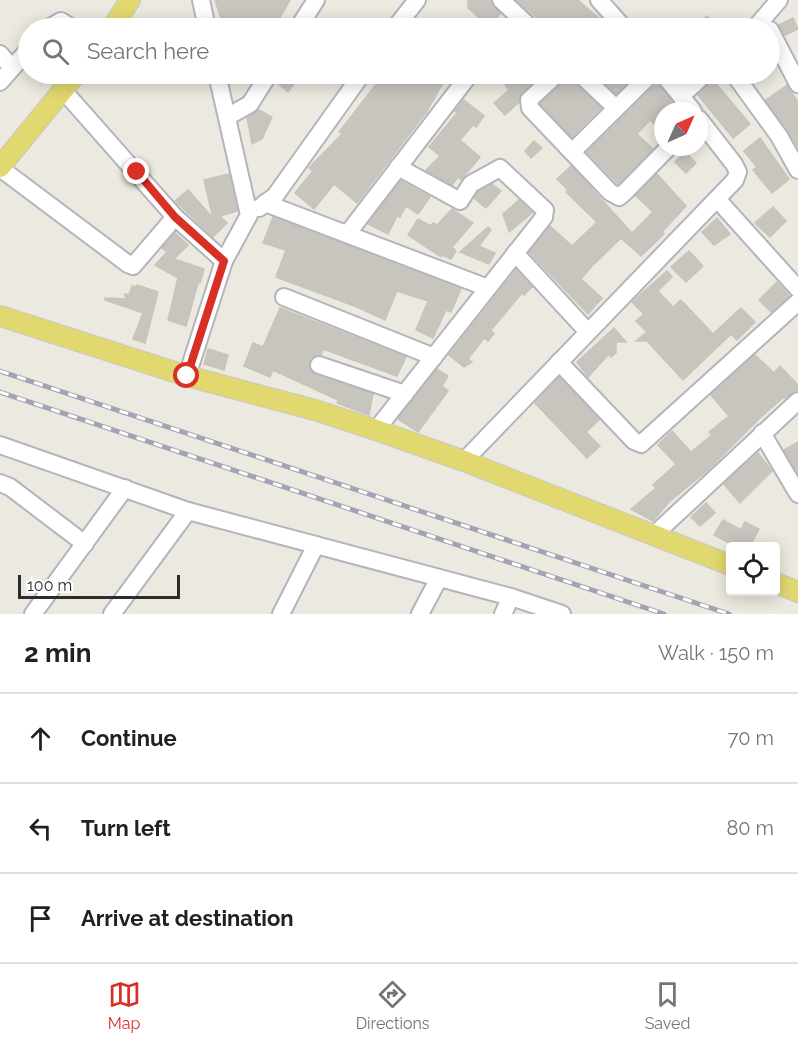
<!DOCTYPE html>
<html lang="en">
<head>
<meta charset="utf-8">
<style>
	body { margin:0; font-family:Raleway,sans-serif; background:#f6f6f6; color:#202124 }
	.controls { position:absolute; right:18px; bottom:18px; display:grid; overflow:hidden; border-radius:6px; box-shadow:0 3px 15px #0003 }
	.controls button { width:54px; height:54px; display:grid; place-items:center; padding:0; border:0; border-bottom:2px solid #e0e0e0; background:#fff; color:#202124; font:30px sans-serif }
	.compass { position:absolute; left:654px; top:102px; width:54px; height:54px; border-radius:50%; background:#fff; box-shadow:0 3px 15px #0003; rotate:45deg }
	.scale { position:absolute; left:18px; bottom:15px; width:162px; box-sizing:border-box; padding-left:6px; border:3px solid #2c2c2c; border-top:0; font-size:16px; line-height:21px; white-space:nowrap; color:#2c2c2c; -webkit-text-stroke:4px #fff; paint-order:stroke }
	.stop { position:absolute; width:18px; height:18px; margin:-14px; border:4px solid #d93025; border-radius:50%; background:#fff }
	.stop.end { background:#d93025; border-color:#fff; box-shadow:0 2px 6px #0008 }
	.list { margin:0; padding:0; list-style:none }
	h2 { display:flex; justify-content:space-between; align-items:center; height:78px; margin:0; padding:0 24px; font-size:26px }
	h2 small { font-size:20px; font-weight:400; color:#757577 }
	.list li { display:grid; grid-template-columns:39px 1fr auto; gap:18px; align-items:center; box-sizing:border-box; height:90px; padding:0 24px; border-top:2px solid #e0e0e0 }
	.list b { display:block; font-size:22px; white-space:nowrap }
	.list em { font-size:20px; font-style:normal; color:#757577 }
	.icon { flex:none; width:33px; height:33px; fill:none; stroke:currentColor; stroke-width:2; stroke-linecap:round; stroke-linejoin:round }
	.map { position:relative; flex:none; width:798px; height:614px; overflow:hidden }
	.search { position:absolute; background:#fff; box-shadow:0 3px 15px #0003; left:18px; right:18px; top:18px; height:66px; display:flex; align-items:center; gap:15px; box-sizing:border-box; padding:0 21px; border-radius:33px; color:#757577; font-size:22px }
	.sheet { height:348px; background:#fff }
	nav { display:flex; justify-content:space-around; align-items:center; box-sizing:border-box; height:84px; border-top:2px solid #e0e0e0; background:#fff; font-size:16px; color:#757577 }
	nav a { display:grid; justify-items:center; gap:3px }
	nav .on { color:#d93025 }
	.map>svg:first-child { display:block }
</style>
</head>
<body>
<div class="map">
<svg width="798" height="614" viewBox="0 0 798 614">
	<rect width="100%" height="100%" fill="#ece9e0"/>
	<g fill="#c8c5bf" stroke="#c7c5ba" stroke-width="1.5">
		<polygon points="215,0 290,0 274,28 245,28 238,24 235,28 224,28"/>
		<polygon points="468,0 491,0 500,14 489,27 468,8"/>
		<polygon points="516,0 578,0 610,28 549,28"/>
		<polygon points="707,16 719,28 694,28"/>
		<polygon points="793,18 798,29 785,35 779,25"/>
		<polygon points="279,74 290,74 298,78 288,92 276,82"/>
		<polygon points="384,74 448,74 427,111 357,203 334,184 314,209 295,193 313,171 309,168 342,134 339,132"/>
		<polygon points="516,74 542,74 522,92 519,102 505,115 494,103 509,90 505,85"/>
		<polygon points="568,74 573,82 601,108 572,137 540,104 564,82"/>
		<polygon points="595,74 637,74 616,94"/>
		<polygon points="713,80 750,124 733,138 698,95"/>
		<polygon points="657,83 677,108 674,111 663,111 663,132 650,120 637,134 653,149 618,184 587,152"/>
		<polygon points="787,85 798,102 798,147 766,100"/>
		<polygon points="464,100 484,116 476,127 473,125 460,140 480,157 461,180 458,177 452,185 426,170 440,156 429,147 457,113 455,111"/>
		<polygon points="259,110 272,117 262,139 252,144 247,118"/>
		<polygon points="760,138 789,179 772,193 753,170 757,167 744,151"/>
		<polygon points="534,141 542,148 531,158 525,151"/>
		<polygon points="685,152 696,163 686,173 675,162"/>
		<polygon points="571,166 632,233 653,212 636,196 657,174 686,206 662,232 664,234 641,256 621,238 592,266 581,279 602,298 588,314 529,252 550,226 572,246 597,222 566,192 568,190 557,179"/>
		<polygon points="229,174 237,211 220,216 227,223 213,237 175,201 188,190 213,218 204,180"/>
		<polygon points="401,181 430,197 418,214 406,206 400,217 397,216 388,234 368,224"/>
		<polygon points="492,184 501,191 486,208 474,198 478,192"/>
		<polygon points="519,200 532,213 509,232 503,214"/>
		<polygon points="773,207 786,221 770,237 755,223"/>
		<polygon points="452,209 473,223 452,247 456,251 451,259 442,255 441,257 408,235 418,219 431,226 433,223 437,225"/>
		<polygon points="273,217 461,289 451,312 446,310 433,338 416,330 428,301 397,291 385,320 357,307 276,277 286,250 263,243"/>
		<polygon points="717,218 730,234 714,245 702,232"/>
		<polygon points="488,227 491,230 479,246 495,253 489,264 460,252"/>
		<polygon points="175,233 188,245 174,259 204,269 200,283 198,283 186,326 168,320 178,278 155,265 167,252 162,248"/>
		<polygon points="689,251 703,266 686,282 671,267"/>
		<polygon points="516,270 532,287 524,295 522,293 501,318 491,330 494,334 488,341 484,338 468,359 472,362 464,367 449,355"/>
		<polygon points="667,271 672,277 658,291 673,307 681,300 713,334 741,308 755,322 737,340 731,334 683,380 647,341 636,341 647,332 636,321 644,314 632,302"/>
		<polygon points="777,282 789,296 771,312 759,300"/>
		<polygon points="137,285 158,292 145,343 133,339 143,313 105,300 105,298 126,299 125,294 129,295 132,286 136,287"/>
		<polygon points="280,308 406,357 397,376 323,349 321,355 313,357 309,361 309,368 315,375 373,394 369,415 337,403 338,400 273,370 270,377 244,366 253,343 263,347"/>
		<polygon points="614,328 626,342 616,342 616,353 611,357 609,354 588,377 577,362"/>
		<polygon points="208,349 228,355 224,370 204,364"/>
		<polygon points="755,355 774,373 780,366 798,385 798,389 785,398 784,397 761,417 709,469 669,502 653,521 631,509 656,488 653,485 676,464 658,445 672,431 691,452 712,435 709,432 729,416 711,395"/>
		<polygon points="437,369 448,376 442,386 448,391 418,432 398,419"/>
		<polygon points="559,377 599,420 586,432 600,446 587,458 535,403"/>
		<polygon points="798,442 798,473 784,450"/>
		<polygon points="758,453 772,471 740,503 735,497 739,490 734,496 724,484"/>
		<polygon points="706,503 715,513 700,526 691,517"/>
		<polygon points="723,520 741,530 745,522 759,529 750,546 735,546 714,535"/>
	</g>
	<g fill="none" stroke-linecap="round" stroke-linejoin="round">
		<defs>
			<g id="minor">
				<polyline points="201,0 207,28"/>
				<polyline points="501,0 531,28"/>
				<polyline points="599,0 624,28"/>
				<polyline points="49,28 61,21 72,28"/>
				<polyline points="298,28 316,0"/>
				<polyline points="395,28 417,0"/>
				<polyline points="755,28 779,0"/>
				<polyline points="770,30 798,84"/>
				<polyline points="0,54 12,68"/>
				<polyline points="557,74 529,100 530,108 610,192 619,197 625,192 669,147"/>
				<polyline points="580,74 615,107"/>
				<polyline points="663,74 693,111"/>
				<polyline points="734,74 779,136 798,170"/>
				<polyline points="0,82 28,50"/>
				<polyline points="62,89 175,217 224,261"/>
				<polyline points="682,95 705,74"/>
				<polyline points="227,117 250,104 269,74"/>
				<polyline points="572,152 651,74"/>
				<polyline points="0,168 128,264 133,266 175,217"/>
				<polyline points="717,199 798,289"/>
				<polyline points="265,203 488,288"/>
				<polyline points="259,208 275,196 362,74"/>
				<polyline points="348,233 470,74"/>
				<polyline points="515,253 588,332"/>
				<polyline points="284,297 434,357"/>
				<polyline points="559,362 634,441 641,444 798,302"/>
				<polyline points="319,365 405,394"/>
				<polyline points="187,376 224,261 249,215 217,74"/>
				<polyline points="376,430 544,217 545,210 500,168 471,184 460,201 398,167"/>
				<polyline points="762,433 798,494"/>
				<polyline points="0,445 188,511 511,597 562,614"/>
				<polyline points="464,461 735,180 738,172 734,164 699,119"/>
				<polyline points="0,483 10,487 85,544"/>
				<polyline points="655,534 798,401"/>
				<polyline points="33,614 125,488"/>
				<polyline points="112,614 188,511"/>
				<polyline points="281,614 316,545"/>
				<polyline points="420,614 439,578"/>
				<polyline points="503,614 511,597"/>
			</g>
			<g id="major">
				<polyline points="112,28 130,0"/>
				<polyline points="0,167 76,74"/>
				<polyline points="0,316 187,376 315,410 376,430 464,461 730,565"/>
				<polyline points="776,583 798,592"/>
			</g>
		</defs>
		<use href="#minor" stroke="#b4b4be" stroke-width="20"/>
		<use href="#major" stroke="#c8c8c8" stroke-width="22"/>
		<use href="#minor" stroke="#fff" stroke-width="16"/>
		<use href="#major" stroke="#e1d870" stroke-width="20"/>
		<defs>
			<g id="rail">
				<polyline points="0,371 729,614"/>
				<polyline points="0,392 664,614"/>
			</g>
		</defs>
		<use href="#rail" stroke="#a3a3b4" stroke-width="5"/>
		<use href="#rail" stroke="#fff" stroke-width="3" stroke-dasharray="9" stroke-linecap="butt"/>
	</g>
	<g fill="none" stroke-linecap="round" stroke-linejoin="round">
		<polyline stroke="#d93025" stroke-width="8" points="137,172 175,217 224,261 187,376"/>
	</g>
</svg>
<div class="controls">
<button><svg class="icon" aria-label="locate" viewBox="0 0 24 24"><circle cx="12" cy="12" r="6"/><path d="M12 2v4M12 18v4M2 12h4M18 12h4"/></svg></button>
</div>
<svg class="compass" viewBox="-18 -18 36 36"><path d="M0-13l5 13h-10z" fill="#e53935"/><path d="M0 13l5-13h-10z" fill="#757577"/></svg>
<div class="scale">100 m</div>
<div class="stop" style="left:187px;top:376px"></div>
<div class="stop end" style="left:137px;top:172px"></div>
<div class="search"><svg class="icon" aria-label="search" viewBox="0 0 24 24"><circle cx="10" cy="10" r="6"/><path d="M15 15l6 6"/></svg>Search here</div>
</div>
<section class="sheet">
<h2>2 min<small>Walk · 150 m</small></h2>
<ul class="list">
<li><svg class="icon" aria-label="ahead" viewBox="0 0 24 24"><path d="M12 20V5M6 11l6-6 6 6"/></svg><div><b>Continue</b></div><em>70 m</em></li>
<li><svg class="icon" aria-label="left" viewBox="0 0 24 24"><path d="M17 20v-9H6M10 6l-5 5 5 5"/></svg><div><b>Turn left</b></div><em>80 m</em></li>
<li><svg class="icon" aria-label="arrive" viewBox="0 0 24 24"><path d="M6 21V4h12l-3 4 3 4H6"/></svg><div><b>Arrive at destination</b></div></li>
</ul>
</section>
<nav>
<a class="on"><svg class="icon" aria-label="map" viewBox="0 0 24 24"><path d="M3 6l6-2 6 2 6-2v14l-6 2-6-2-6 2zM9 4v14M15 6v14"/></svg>Map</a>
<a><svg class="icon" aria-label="directions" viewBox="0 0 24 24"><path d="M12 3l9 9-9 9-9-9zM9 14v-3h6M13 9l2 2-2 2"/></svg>Directions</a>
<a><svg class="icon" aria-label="saved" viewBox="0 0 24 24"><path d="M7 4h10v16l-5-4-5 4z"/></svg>Saved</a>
</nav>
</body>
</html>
